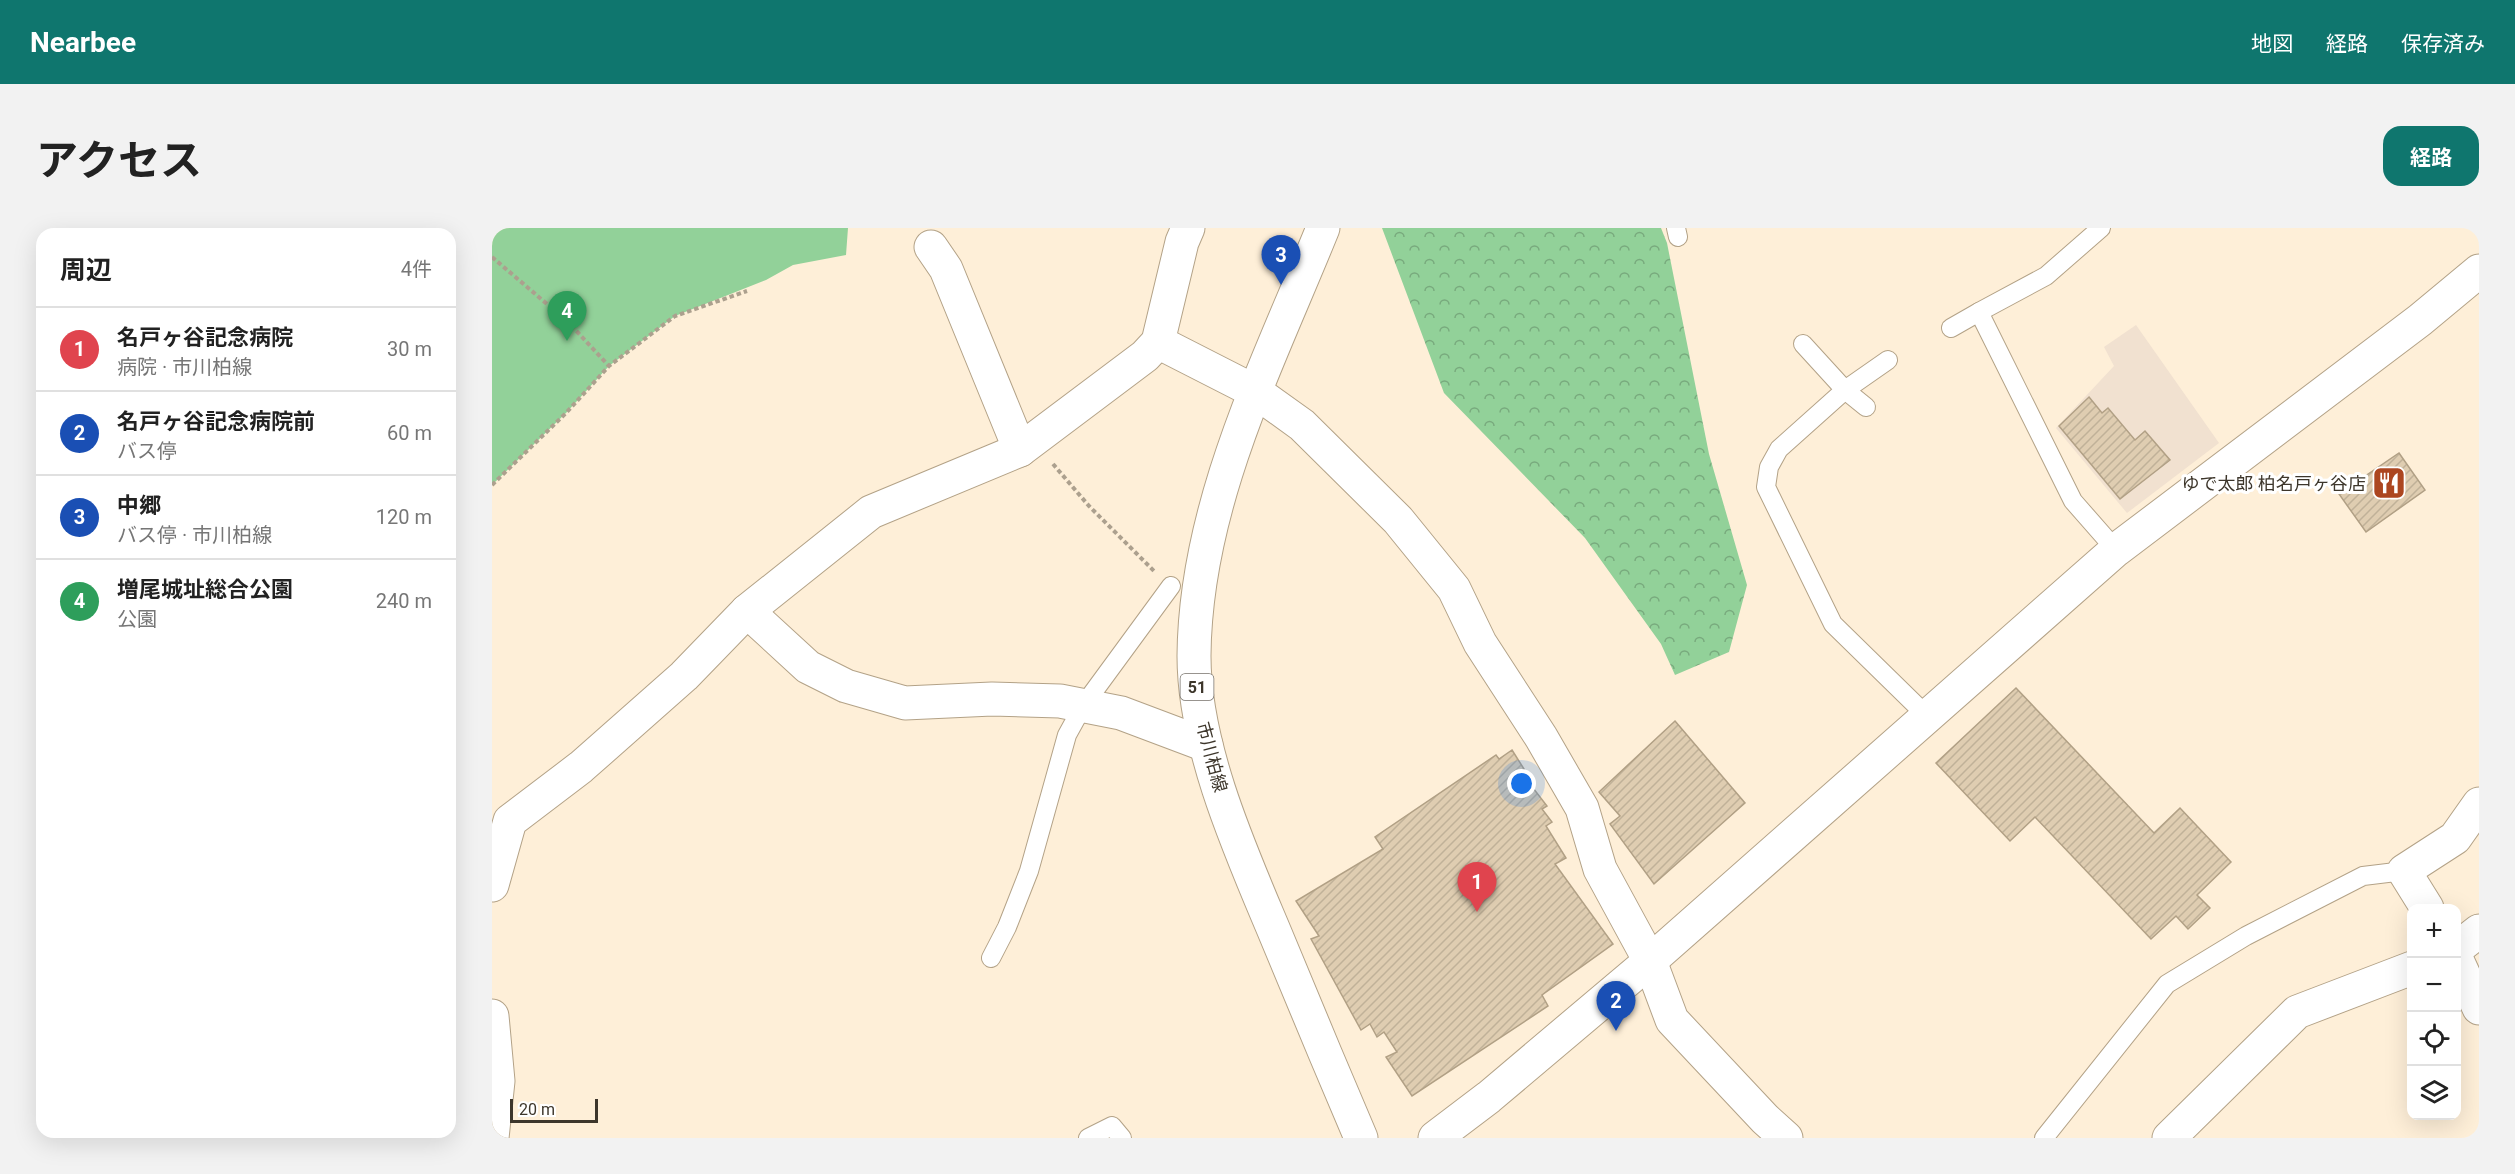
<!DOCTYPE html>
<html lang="ja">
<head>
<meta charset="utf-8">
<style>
	body { margin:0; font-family:Roboto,"Noto Sans JP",sans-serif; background:#f2f2f2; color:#222 }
	.controls { position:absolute; right:18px; bottom:18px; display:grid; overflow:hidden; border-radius:12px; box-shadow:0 6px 24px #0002 }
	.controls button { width:54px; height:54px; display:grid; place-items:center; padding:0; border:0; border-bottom:2px solid #e0e0e0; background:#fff; color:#222; font:30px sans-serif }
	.scale { position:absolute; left:18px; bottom:15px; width:88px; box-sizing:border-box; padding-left:6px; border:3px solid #3d362b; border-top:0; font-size:16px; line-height:21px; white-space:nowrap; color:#3d362b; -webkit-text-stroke:4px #fff; paint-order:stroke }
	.you { position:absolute; left:1030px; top:556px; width:21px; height:21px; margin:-15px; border:4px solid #fff; border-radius:50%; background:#1a73e8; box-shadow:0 0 0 9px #1a73e833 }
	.badge { display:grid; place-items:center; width:39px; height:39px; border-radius:50%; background:#0f766e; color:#fff; font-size:20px; font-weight:700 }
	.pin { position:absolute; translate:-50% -50px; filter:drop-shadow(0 2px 3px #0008) }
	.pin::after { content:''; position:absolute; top:32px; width:21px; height:18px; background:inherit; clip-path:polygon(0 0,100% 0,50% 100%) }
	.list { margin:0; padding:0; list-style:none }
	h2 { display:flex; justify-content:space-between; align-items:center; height:78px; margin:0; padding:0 24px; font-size:26px }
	h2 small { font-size:20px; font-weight:400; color:#767676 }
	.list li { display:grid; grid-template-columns:39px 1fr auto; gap:18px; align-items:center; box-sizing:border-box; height:84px; padding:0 24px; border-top:2px solid #e0e0e0 }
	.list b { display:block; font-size:22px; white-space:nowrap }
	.list p { margin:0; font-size:20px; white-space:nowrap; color:#767676 }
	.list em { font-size:20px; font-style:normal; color:#767676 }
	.icon { flex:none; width:33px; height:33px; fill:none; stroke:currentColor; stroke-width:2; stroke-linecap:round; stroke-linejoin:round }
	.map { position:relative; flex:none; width:1987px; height:910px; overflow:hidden; border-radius:18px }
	header { display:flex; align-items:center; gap:36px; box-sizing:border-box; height:84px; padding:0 30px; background:#0f766e; color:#fff }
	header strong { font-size:28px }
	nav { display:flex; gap:33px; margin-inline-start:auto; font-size:21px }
	.intro { display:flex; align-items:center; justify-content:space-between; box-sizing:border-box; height:144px; padding:0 36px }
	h1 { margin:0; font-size:42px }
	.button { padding:15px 27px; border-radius:18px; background:#0f766e; color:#fff; font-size:21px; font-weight:700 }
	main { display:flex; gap:36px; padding:0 36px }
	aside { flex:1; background:#fff; border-radius:18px; box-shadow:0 6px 24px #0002 }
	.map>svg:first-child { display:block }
</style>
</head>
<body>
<header>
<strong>Nearbee</strong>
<nav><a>地図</a><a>経路</a><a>保存済み</a></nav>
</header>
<div class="intro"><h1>アクセス</h1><a class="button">経路</a></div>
<main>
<aside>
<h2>周辺<small>4件</small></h2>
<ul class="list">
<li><span class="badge" style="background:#e0444e">1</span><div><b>名戸ヶ谷記念病院</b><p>病院 · 市川柏線</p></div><em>30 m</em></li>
<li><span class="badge" style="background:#1a4fb4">2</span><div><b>名戸ヶ谷記念病院前</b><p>バス停</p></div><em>60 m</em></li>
<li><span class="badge" style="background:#1a4fb4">3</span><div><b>中郷</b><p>バス停 · 市川柏線</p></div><em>120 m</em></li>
<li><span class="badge" style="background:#2e9e5b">4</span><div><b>増尾城址総合公園</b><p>公園</p></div><em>240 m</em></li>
</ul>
</aside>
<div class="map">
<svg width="1987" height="910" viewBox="0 0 1987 910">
	<defs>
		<pattern id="forest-crowns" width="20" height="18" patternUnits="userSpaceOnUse" patternTransform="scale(1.5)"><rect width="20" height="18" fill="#92d199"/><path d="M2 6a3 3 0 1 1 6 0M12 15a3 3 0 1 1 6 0" fill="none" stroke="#78aa7d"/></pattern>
		<pattern id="building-hatch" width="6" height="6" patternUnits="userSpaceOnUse" patternTransform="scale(1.5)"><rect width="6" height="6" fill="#dfcdb1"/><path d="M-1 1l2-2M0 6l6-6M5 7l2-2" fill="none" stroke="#c0b198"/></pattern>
	</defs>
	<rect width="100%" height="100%" fill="#feefd8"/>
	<polygon fill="#f1e1d0" points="1644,97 1727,215 1635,285 1564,200 1622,138 1612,119"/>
	<polygon fill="url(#forest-crowns)" points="890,0 1169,0 1175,15 1217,226 1255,357 1237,424 1183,447 1169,416 1093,310 952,165"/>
	<polygon fill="#92d199" points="0,0 356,0 354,27 301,37 274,52 183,88 117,138 74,185 0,257"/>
	<g fill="url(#building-hatch)" stroke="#b1a085" stroke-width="1.5">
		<polygon points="1597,169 1610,185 1616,180 1643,212 1653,203 1678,232 1628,271 1567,198"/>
		<polygon points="1907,225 1933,262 1874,304 1847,266"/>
		<polygon points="1524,460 1662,605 1688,580 1739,634 1705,667 1718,680 1696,701 1684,688 1659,711 1543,589 1518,613 1444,535"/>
		<polygon points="1183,493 1253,575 1162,656 1118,596 1128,588 1107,564"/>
		<polygon points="1020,522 1032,541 1028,543 1055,578 1050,581 1060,594 1054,598 1074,630 1063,636 1121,716 1050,767 1056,778 920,868 894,829 905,824 892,804 885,809 878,796 869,802 819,711 827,708 804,673 891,621 883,609 1004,527 1007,531"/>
	</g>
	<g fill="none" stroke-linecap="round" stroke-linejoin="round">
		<defs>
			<g id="service">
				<polyline points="1184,0 1186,9"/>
				<polyline points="1487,84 1554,48 1609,0"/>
				<polyline points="1459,100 1487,84 1581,273 1624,322"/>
				<polyline points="1311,116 1353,162 1374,179"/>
				<polyline points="1396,132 1353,162 1287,221 1277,239 1274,259 1341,396 1435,488"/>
				<polyline points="499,730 515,699 537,643 575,507 591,478 679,358"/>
				<polyline points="596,910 620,898 630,910"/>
				<polyline points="1552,910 1675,756 1754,708 1871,648 1912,643"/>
			</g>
			<g id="minor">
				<polyline points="439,19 454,41 528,222"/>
				<polyline points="666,114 764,164 810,197 906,292 962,361 988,415 1049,509 1090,580 1108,641 1158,733 1180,792 1273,891 1294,910"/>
				<polyline points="255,383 316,439 354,458 413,475 500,471 568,473 629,485 714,517"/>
				<polyline points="0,657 18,593 89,539 192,448 255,383 379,284 528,222 653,128 666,114 690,14 696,0"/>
				<polyline points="1935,680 1912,643 1963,610 1987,576"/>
				<polyline points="1964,721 1987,703"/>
				<polyline points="1964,730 1987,780"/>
				<polyline points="0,788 6,853 0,910"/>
				<polyline points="1677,910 1805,784 1920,740"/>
			</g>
			<polyline id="tertiary" points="943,910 997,869 1158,733 1624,322 1928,92 1987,43"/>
			<path id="primary" d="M831 0C776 136 703 277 702 428 702 519 748 622 783 705 811 773 840 842 869 910"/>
		</defs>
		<use href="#service" stroke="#b3a287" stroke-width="20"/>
		<use href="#minor" stroke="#b3a287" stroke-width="35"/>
		<use href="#tertiary" stroke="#b3a287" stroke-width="35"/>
		<use href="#primary" stroke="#b3a287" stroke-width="35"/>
		<g stroke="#aca08e" stroke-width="4" stroke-dasharray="4.5 3" stroke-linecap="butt">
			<polyline points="0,29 76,94 117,138"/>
			<polyline points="561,236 597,278 663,344"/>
			<polyline points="0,257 74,185 117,138 183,88 255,63"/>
		</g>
		<use href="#service" stroke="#fff" stroke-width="18"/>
		<use href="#minor" stroke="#fff" stroke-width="33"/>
		<use href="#tertiary" stroke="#fff" stroke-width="33"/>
		<use href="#primary" stroke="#fff" stroke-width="33"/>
	</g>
	<defs>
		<symbol id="restaurant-square" viewBox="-11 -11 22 22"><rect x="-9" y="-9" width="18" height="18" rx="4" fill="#ac4620" stroke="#fff"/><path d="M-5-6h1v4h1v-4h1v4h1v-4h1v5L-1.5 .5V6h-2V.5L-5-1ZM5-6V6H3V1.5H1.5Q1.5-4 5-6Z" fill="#fff"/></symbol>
	</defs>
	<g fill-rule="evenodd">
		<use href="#restaurant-square" x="1878" y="236" width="38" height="38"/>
	</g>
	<g text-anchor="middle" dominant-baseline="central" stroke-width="6" stroke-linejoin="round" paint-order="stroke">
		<rect fill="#fff" stroke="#77726b" stroke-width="1.5" x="688.5" y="446" width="33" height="26" rx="4.5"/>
		<g font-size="16" font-weight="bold" fill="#3d362b">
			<text x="705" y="459">51</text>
		</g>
		<g font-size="18" fill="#3d362b" stroke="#fff" text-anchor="end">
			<text x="1874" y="255">ゆで太郎 柏名戸ヶ谷店</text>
		</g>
		<g font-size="18" fill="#3d362b" stroke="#fff">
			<text transform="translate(720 529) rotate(75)">市川柏線</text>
		</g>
	</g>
</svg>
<div class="controls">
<button>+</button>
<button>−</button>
<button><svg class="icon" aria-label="locate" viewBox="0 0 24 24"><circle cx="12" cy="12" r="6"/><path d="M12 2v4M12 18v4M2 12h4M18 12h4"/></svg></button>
<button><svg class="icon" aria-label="layers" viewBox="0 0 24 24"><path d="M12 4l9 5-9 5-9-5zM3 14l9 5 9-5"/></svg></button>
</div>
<div class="scale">20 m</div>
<div class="you"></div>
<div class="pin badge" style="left:985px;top:684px;background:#e0444e">1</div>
<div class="pin badge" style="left:1124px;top:803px;background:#1a4fb4">2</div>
<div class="pin badge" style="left:789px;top:57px;background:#1a4fb4">3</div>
<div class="pin badge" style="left:75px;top:113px;background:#2e9e5b">4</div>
</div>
</main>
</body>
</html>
